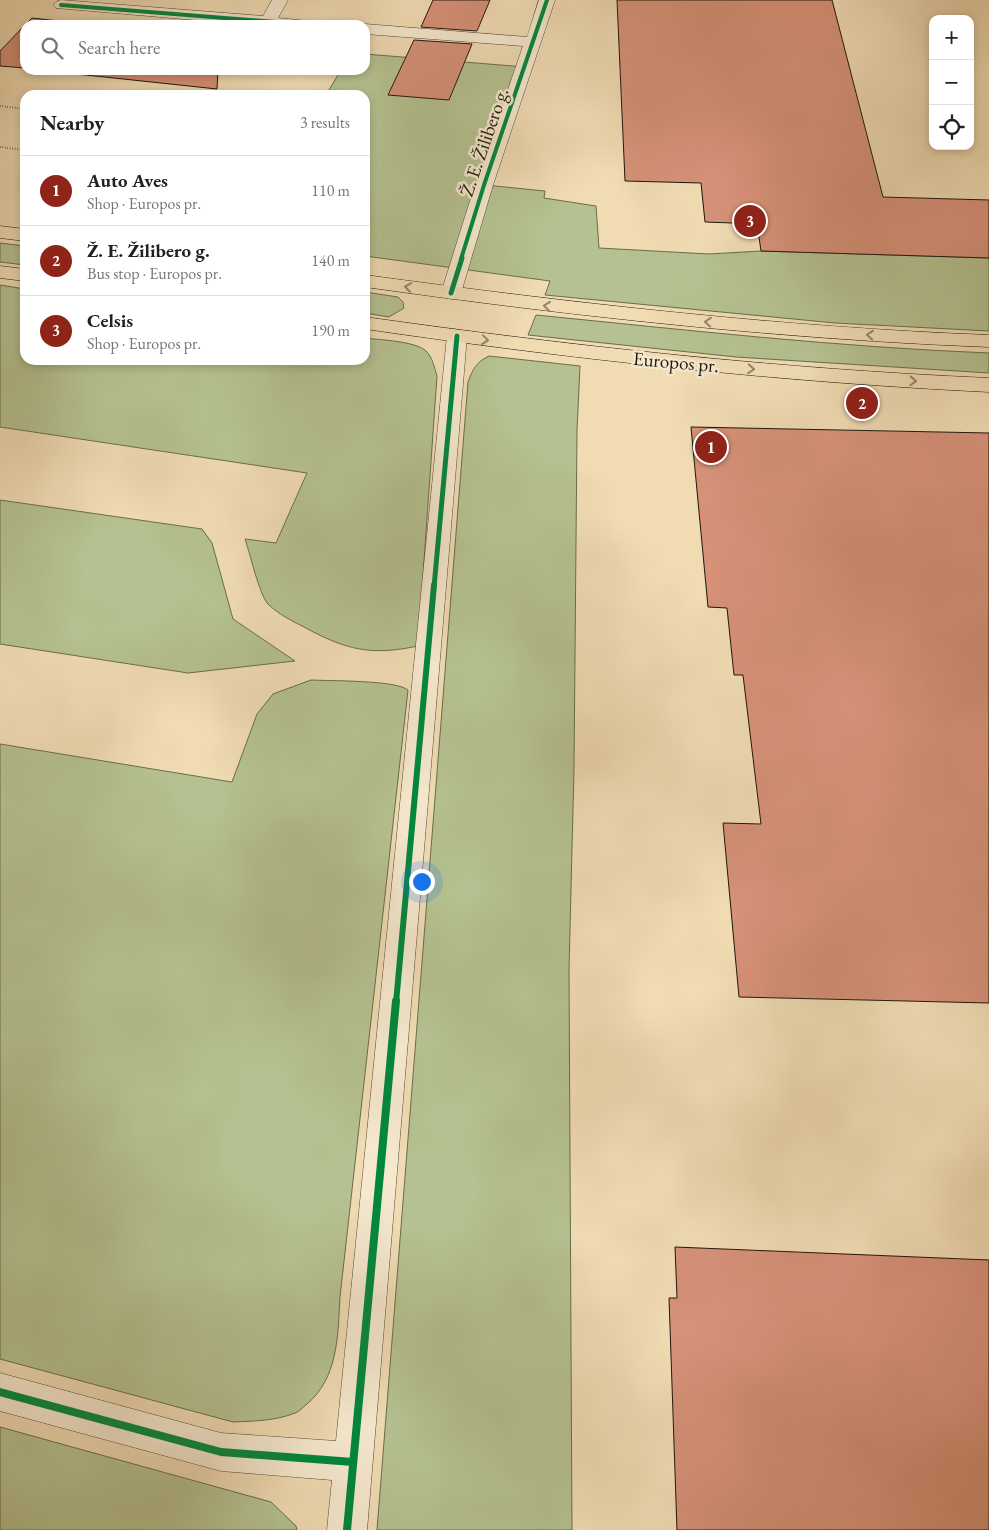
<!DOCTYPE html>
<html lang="en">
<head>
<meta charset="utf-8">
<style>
	body { margin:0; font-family:"EB Garamond",serif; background:#f6f6f6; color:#202124 }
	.controls { position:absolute; right:15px; top:15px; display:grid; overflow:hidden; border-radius:10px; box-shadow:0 2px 8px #0003 }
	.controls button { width:45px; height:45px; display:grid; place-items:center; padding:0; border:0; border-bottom:1px solid #e0e0e0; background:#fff; color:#202124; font:25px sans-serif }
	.you { position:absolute; left:421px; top:881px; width:18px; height:18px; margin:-12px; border:4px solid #fff; border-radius:50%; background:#1a73e8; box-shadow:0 0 0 8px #1a73e833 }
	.badge { display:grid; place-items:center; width:32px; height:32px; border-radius:50%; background:#8f2418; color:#fff; font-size:16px; font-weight:700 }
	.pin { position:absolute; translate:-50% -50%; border:2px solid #fff; box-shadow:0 1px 5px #0006 }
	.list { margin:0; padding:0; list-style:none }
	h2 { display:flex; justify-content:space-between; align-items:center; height:65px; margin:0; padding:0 20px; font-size:21px }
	h2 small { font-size:16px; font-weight:400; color:#757577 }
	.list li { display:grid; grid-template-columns:32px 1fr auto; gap:15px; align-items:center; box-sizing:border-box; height:70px; padding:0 20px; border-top:1px solid #e0e0e0 }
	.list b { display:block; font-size:19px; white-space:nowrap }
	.list p { margin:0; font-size:16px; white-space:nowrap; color:#757577 }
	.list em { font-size:16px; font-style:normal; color:#757577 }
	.icon { flex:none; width:28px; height:28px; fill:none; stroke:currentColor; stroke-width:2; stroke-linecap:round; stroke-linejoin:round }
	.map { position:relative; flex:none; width:989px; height:1530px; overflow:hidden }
	.search { position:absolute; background:#fff; box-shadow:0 2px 8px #0003; left:20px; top:20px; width:350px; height:55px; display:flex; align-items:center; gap:12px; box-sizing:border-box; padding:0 18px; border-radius:15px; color:#757577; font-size:19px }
	.panel { position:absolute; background:#fff; box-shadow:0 2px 8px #0003; left:20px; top:90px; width:350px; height:275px; border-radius:15px }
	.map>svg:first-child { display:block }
</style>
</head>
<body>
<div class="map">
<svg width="989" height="1530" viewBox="0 0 989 1530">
	<rect width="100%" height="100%" fill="#f0dbb3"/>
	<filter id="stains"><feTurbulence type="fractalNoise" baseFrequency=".004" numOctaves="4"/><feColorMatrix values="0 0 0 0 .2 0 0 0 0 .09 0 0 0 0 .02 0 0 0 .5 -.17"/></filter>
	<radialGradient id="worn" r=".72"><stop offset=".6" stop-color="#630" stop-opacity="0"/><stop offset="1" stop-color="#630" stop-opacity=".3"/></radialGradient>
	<g fill="#b5c190" stroke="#6a6c4e">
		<polygon points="365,54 525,67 485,185 545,191 544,198 596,206 599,248 709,254 761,251 989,258 989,331 835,323 545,295 550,281 365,256 365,95 326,95 341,70 365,70"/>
		<polygon points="0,243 25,246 25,265 0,262"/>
		<path d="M0 285 25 289V360H365V338C380 340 415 341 426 351 433 358 434 367 437 376L418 646C371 656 346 650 304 627 292 621 278 614 268 604 259 594 250 553 245 539L276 543 307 473 0 427Z"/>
		<polygon points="365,292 398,297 403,302 404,308 389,317 365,313"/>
		<path d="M536 315C687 330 838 347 989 353V373L736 357 528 335Z"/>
		<path d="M489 356 580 366 577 431 574 768 569 969 572 1530H377L468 382C473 369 476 362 489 356Z"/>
		<polygon points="0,500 202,529 212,543 233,619 295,661 188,673 0,644"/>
		<path d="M311 680C329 681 396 680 408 690L340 1297C338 1335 338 1378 307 1404 303 1407 299 1412 295 1413 275 1421 254 1421 233 1422L0 1359V744L232 782 257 714 273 694Z"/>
		<polygon points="0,1427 271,1502 296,1526 297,1530 0,1530"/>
	</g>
	<g fill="#d69178" stroke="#1e170d">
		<polygon points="433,0 490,0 477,31 421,27"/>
		<polygon points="617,0 832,0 883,197 989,200 989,258 761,251 759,237 732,223 705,222 701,183 625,181"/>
		<polygon points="32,18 94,25 25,25"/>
		<polygon points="25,25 25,68 0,66 0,51"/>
		<polygon points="414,40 472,44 449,100 388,95"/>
		<polygon points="39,70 218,70 217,89"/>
		<polygon points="691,427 989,433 989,1003 739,997 723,823 761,824 743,675 734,675 727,608 708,607"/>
		<polygon points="675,1247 989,1260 989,1530 677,1530 669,1298 677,1298"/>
	</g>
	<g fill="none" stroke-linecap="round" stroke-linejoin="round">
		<defs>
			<g id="minor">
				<polygon points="61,0 263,16 272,0 288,0 278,18 318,22 320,25 253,25 56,8 53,5 56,2"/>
				<polygon points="539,0 555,0 493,185 461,293 458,297 451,299 444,297 441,293 475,185 523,46 365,34 365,25 362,25 365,24 527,37"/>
				<polygon points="457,330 464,332 467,336 367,1530 327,1530 332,1480 221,1471 0,1411 0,1373 221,1433 336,1441 447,336 450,332"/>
			</g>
			<g id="primary">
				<polygon points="0,226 25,229 25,241 0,238"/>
				<polygon points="0,266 25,269 25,281 0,278"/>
				<path d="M365 275C572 303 780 327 989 335V347C780 339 572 316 365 287Z"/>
				<path d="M365 317C572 346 780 369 989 378V392C780 382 572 359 365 329Z"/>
			</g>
		</defs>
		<use href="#minor" stroke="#524836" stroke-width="1"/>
		<use href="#primary" stroke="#1e170d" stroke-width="1"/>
		<g stroke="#1e170d" stroke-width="2" stroke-dasharray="0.5 2" stroke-linecap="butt">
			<polyline points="0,106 25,109"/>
			<polyline points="0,147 25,150"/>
		</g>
		<use href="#minor" fill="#f5e8ce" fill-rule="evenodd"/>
		<use href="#primary" fill="#f0dbb3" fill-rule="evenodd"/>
		<defs>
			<g id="cycleway-far3">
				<polyline points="61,5 312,25"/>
				<polyline points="461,259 484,185 547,0"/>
			</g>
			<g id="cycleway-far2">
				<polyline points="451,293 462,258"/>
				<polyline points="434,587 457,336"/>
			</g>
			<polyline id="cycleway-far1" points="396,1003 434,585"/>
			<g id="cycleway">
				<polyline points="0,1392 221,1452 353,1462"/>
				<polyline points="347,1530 396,1001"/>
			</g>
		</defs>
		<use href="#cycleway-far3" stroke="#f5e8ce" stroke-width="5.5"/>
		<use href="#cycleway-far2" stroke="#f5e8ce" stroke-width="8"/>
		<use href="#cycleway-far1" stroke="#f5e8ce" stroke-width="9"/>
		<use href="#cycleway" stroke="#f5e8ce" stroke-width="11"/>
		<use href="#cycleway-far3" stroke="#00873e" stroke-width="4"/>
		<use href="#cycleway-far2" stroke="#00873e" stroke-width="5"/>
		<use href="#cycleway-far1" stroke="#00873e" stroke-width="6"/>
		<use href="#cycleway" stroke="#00873e" stroke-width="8"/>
	</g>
	<defs><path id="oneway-chevron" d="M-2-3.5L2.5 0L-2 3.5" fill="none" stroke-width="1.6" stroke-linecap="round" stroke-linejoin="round" transform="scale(1.25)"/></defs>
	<g stroke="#928368">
		<use href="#oneway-chevron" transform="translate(408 287) rotate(-172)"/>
		<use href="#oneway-chevron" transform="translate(547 306) rotate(-174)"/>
		<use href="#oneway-chevron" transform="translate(708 322) rotate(-175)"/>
		<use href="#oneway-chevron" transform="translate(870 335) rotate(-176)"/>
		<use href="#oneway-chevron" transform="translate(485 340) rotate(7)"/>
		<use href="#oneway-chevron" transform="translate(751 369) rotate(5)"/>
		<use href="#oneway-chevron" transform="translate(913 381) rotate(3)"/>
	</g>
	<g text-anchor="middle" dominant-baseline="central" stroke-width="5" stroke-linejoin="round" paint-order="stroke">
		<g font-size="19" fill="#1e170d" stroke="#f5e8ce">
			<text transform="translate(484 142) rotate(-71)">Ž. E. Žilibero g.</text>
			<text transform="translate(676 362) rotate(5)">Europos pr.</text>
		</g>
	</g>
	<rect width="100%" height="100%" filter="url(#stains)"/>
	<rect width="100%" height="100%" fill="url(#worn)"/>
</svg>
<div class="controls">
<button>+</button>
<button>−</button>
<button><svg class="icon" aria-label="locate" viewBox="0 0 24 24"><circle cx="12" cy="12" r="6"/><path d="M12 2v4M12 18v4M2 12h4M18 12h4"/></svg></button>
</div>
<div class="you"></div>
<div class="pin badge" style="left:711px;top:447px">1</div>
<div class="pin badge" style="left:862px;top:403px">2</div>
<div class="pin badge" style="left:750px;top:221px">3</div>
<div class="search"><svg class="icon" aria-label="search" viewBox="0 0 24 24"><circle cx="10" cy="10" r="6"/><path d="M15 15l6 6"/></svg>Search here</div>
<section class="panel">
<h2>Nearby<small>3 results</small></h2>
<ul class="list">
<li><span class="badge">1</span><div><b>Auto Aves</b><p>Shop · Europos pr.</p></div><em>110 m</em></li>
<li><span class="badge">2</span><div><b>Ž. E. Žilibero g.</b><p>Bus stop · Europos pr.</p></div><em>140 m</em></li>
<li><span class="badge">3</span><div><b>Celsis</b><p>Shop · Europos pr.</p></div><em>190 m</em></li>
</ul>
</section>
</div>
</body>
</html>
